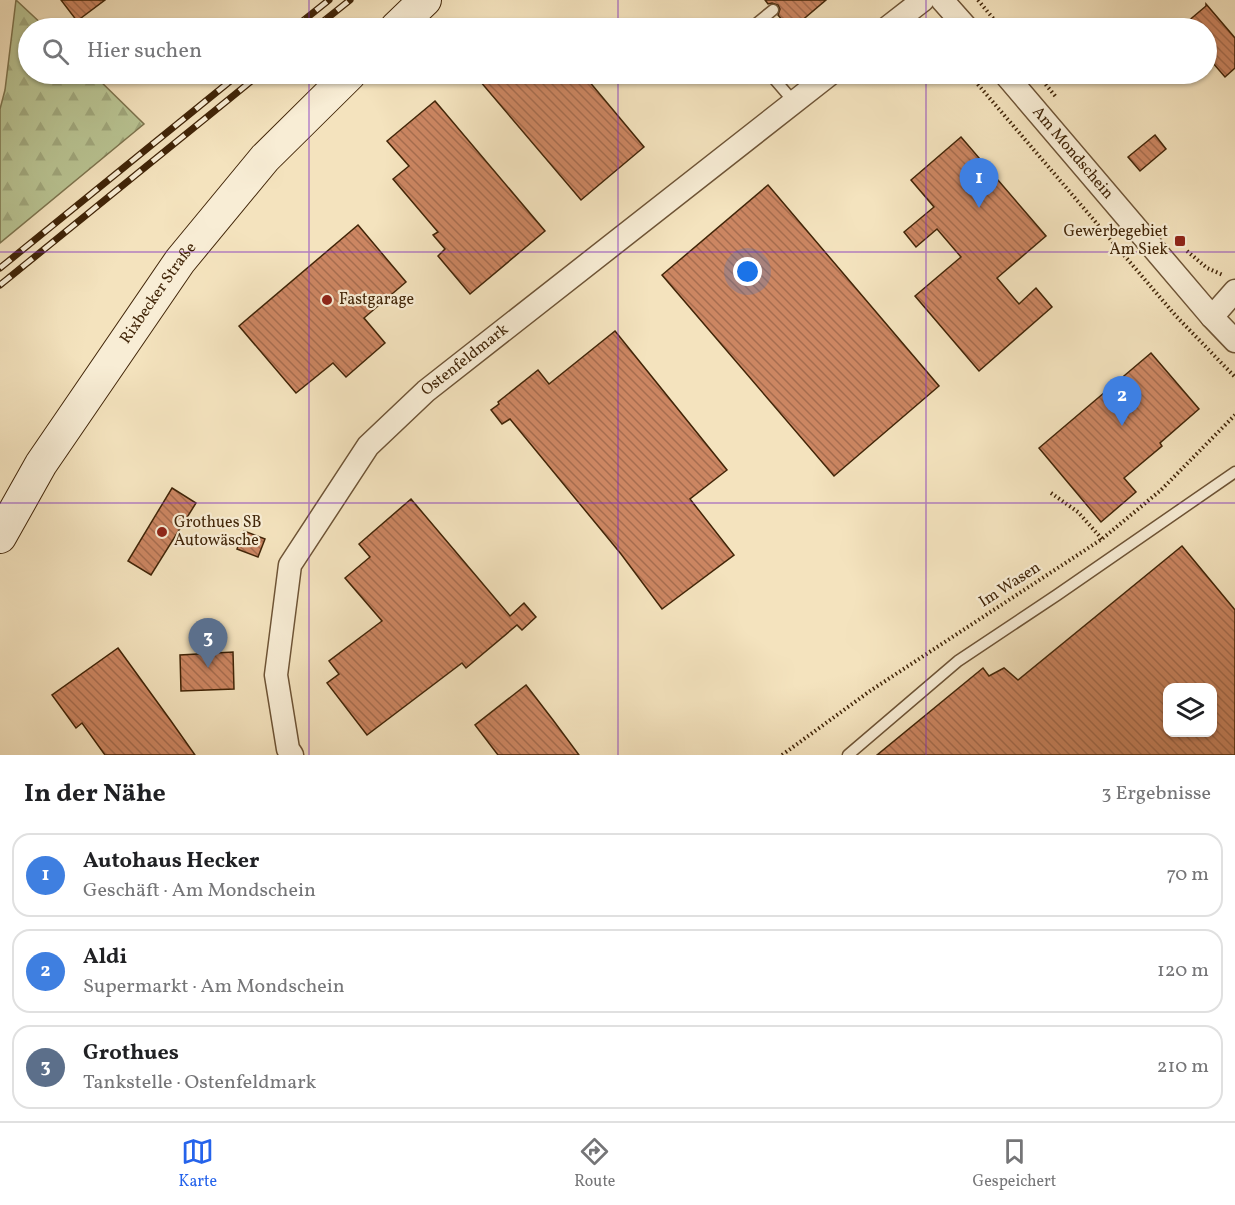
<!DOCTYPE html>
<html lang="de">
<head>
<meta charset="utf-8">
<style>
	body { margin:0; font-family:Vollkorn,serif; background:#f6f6f6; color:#202124 }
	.controls { position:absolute; right:18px; bottom:18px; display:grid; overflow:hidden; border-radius:12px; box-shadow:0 2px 4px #0004 }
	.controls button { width:54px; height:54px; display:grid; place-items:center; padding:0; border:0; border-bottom:2px solid #e0e0e0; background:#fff; color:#202124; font:30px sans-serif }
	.you { position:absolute; left:748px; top:272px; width:21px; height:21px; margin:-15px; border:4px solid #fff; border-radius:50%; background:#1a73e8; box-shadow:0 0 0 9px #1a73e833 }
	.badge { display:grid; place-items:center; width:39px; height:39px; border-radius:50%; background:#2563eb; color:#fff; font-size:20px; font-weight:700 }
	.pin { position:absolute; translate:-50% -50px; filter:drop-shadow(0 2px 3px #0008) }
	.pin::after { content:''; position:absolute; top:32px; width:21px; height:18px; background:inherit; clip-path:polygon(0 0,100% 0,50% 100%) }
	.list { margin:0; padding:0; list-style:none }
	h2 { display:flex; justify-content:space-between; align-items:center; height:78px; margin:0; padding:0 24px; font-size:26px }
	h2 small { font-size:20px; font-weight:400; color:#757577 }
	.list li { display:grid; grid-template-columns:39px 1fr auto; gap:18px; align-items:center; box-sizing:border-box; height:84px; margin:0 12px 12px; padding:0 12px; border:2px solid #e0e0e0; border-radius:18px }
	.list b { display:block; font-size:22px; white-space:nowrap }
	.list p { margin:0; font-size:20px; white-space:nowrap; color:#757577 }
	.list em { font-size:20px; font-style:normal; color:#757577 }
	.icon { flex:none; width:33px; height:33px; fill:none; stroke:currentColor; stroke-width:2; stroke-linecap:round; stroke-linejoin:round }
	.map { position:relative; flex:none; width:1235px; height:755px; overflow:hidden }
	.search { position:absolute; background:#fff; box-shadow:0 2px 4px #0004; left:18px; right:18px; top:18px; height:66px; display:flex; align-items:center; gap:15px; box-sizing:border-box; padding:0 21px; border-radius:33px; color:#757577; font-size:22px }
	.sheet { height:366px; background:#fff }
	nav { display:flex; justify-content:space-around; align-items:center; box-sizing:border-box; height:84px; border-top:2px solid #e0e0e0; background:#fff; font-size:16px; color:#757577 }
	nav a { display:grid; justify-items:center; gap:3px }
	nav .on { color:#2563eb }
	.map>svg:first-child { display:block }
</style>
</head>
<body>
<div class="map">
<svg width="1235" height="755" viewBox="0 0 1235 755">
	<defs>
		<pattern id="forest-firs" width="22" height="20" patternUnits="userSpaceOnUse" patternTransform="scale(1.5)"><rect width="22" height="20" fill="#b9c493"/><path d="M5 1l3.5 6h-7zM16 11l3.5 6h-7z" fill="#a0a87d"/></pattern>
		<pattern id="building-back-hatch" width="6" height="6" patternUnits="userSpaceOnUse" patternTransform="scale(1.5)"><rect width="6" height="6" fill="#cc8662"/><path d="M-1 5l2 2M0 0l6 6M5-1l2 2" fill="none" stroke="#a76d4f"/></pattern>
	</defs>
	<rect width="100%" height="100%" fill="#f4e3be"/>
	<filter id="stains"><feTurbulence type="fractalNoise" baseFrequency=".00333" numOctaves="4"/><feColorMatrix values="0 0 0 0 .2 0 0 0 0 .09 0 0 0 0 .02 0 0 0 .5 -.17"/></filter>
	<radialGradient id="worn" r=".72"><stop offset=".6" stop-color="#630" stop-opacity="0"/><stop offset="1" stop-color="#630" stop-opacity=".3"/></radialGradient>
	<polygon fill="url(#forest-firs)" stroke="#7d744e" stroke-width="1.5" points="16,0 46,28 28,28 28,74 93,74 144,124 0,243 0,109 5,90"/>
	<g fill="url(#building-back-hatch)" stroke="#412508" stroke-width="1.5" fill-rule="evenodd">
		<polygon points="61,0 105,0 77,21"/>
		<polygon points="765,0 826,0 793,28 789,28 778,15 780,9 778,5 772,3 768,4"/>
		<polygon points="1206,4 1235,38 1235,68 1225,77 1206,55 1206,28 1180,28 1206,6"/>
		<polygon points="474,74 583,74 644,147 581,200"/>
		<polygon points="435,101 545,231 470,294 438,256 445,249 433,235 438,232 393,179 409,166 387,141"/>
		<polygon points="1155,135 1166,149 1140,171 1128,157"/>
		<polygon points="961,137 1046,236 997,278 1019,304 1036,288 1052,307 979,371 915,296 961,257 937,229 916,247 904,232 934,207 911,180"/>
		<polygon points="768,185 939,386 834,476 662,275"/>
		<polygon points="358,225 406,282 364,318 385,343 346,377 333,363 296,393 239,326"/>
		<polygon points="615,331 727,470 690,499 734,555 662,609 621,554 510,419 502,424 491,410 499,404 498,402 538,370 549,384"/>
		<polygon points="1151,353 1199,409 1160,443 1162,446 1124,478 1136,492 1101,522 1039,448"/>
		<polygon points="172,488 196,503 151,575 128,561"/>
		<polygon points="411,499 510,616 524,603 536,617 522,630 517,625 466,668 462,663 367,735 327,683 339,674 329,661 382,621 345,578 370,557 359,544"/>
		<polygon points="244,531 265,539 258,557 237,549"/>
		<path d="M1182 546 1235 610V755H877L983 668 989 676 1004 668 1018 680ZM1167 687H1212V732H1167Z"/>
		<polygon points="118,648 171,721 195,755 105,755 82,723 76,728 52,695"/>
		<polygon points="233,652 234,689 181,691 180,655"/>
		<polygon points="526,685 553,720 579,755 498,755 475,725"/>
	</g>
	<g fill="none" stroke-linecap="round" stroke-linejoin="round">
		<defs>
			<g id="service">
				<polyline points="751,28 773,10"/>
				<polyline points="770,74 794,102"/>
				<polyline points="848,755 958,661 1057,595 1235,472"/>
			</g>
			<g id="minor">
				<polyline points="942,0 967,28"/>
				<polyline points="887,28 923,0"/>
				<path id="s1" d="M1005 74 1212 317 1235 341"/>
				<polyline points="1212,317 1235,291"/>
				<path id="s2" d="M292 755 288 749 276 675 290 565 368 446 426 391 830 74"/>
			</g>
			<g id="secondary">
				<polyline points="396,28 425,0"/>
				<path id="s3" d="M0 537 41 464 180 261 265 158 350 74"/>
			</g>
		</defs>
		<use href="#service" stroke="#6e5436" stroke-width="13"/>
		<use href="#minor" stroke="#6e5436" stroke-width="25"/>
		<use href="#secondary" stroke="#412508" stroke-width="34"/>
		<g stroke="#412508" stroke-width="4" stroke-dasharray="1.5 3" stroke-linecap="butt">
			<polyline points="978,0 1001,28"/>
			<polyline points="969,74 1176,316 1235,377"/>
			<polyline points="1037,74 1056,97"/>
			<polyline points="1187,251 1207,268 1223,275"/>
			<polyline points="1051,493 1078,512 1102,539"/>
			<polyline points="782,755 870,691 1102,539 1161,490 1235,415"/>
		</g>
		<use href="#service" stroke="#f8edd5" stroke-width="10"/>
		<use href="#minor" stroke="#f8edd5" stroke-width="22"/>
		<use href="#secondary" stroke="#f8edd5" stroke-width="32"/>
		<defs>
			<g id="rail">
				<polyline points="294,28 329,0"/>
				<polyline points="315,28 350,0"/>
				<polyline points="0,268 239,74"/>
				<polyline points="0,285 260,74"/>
			</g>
		</defs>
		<use href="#rail" stroke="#412508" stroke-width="7"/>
		<use href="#rail" stroke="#f8edd5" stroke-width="4.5" stroke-dasharray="14" stroke-linecap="butt"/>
	</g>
	<path fill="none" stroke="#7b2cbf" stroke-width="1.5" stroke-opacity="0.55" d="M309 0V28M618 0V28M926 0V28M309 74V755M618 74V755M926 74V755M0 252H1235M0 503H1235"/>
	<g fill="#8f2418" stroke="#f8edd5" stroke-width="2">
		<rect x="1174" y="235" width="12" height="12" rx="3"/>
		<circle cx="327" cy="300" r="6"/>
		<circle cx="162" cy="532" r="6"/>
	</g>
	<g text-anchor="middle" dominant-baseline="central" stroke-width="4.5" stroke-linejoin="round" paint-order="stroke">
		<g font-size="16" fill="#412508" stroke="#f8edd5">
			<text stroke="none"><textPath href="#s1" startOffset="104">Am Mondschein</textPath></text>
			<text stroke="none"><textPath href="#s3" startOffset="291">Rixbecker Straße</textPath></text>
			<text stroke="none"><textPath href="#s2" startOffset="465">Ostenfeldmark</textPath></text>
			<text transform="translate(1010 585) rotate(-33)">Im Wasen</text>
		</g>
		<g font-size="16" fill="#412508" stroke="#f8edd5" text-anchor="start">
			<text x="1168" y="232" text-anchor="end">Gewerbegebiet<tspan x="1168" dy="18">Am Siek</tspan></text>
			<text x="339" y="300">Fastgarage</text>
			<text x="174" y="523">Grothues SB<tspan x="174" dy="18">Autowäsche</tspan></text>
		</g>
	</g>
	<rect width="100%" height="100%" filter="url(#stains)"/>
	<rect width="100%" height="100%" fill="url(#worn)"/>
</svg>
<div class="controls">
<button><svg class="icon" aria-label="layers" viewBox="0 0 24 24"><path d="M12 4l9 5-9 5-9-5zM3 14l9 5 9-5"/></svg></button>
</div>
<div class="you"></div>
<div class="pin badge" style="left:979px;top:208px;background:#3f7fe0">1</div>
<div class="pin badge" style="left:1122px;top:426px;background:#3f7fe0">2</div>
<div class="pin badge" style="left:208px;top:668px;background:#5c6f8a">3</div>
<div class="search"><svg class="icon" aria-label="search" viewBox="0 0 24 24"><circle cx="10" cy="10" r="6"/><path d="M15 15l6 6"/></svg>Hier suchen</div>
</div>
<section class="sheet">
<h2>In der Nähe<small>3 Ergebnisse</small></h2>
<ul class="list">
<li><span class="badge" style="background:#3f7fe0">1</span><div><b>Autohaus Hecker</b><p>Geschäft · Am Mondschein</p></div><em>70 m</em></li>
<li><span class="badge" style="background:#3f7fe0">2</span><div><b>Aldi</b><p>Supermarkt · Am Mondschein</p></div><em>120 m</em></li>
<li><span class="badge" style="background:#5c6f8a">3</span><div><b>Grothues</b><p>Tankstelle · Ostenfeldmark</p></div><em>210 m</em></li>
</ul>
</section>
<nav>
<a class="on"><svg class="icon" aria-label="map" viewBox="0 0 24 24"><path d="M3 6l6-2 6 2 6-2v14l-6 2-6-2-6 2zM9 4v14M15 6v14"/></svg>Karte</a>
<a><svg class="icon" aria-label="directions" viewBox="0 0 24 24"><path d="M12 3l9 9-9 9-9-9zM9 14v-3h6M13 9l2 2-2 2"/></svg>Route</a>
<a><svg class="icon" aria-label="saved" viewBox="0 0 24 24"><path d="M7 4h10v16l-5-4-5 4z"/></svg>Gespeichert</a>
</nav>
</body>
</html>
